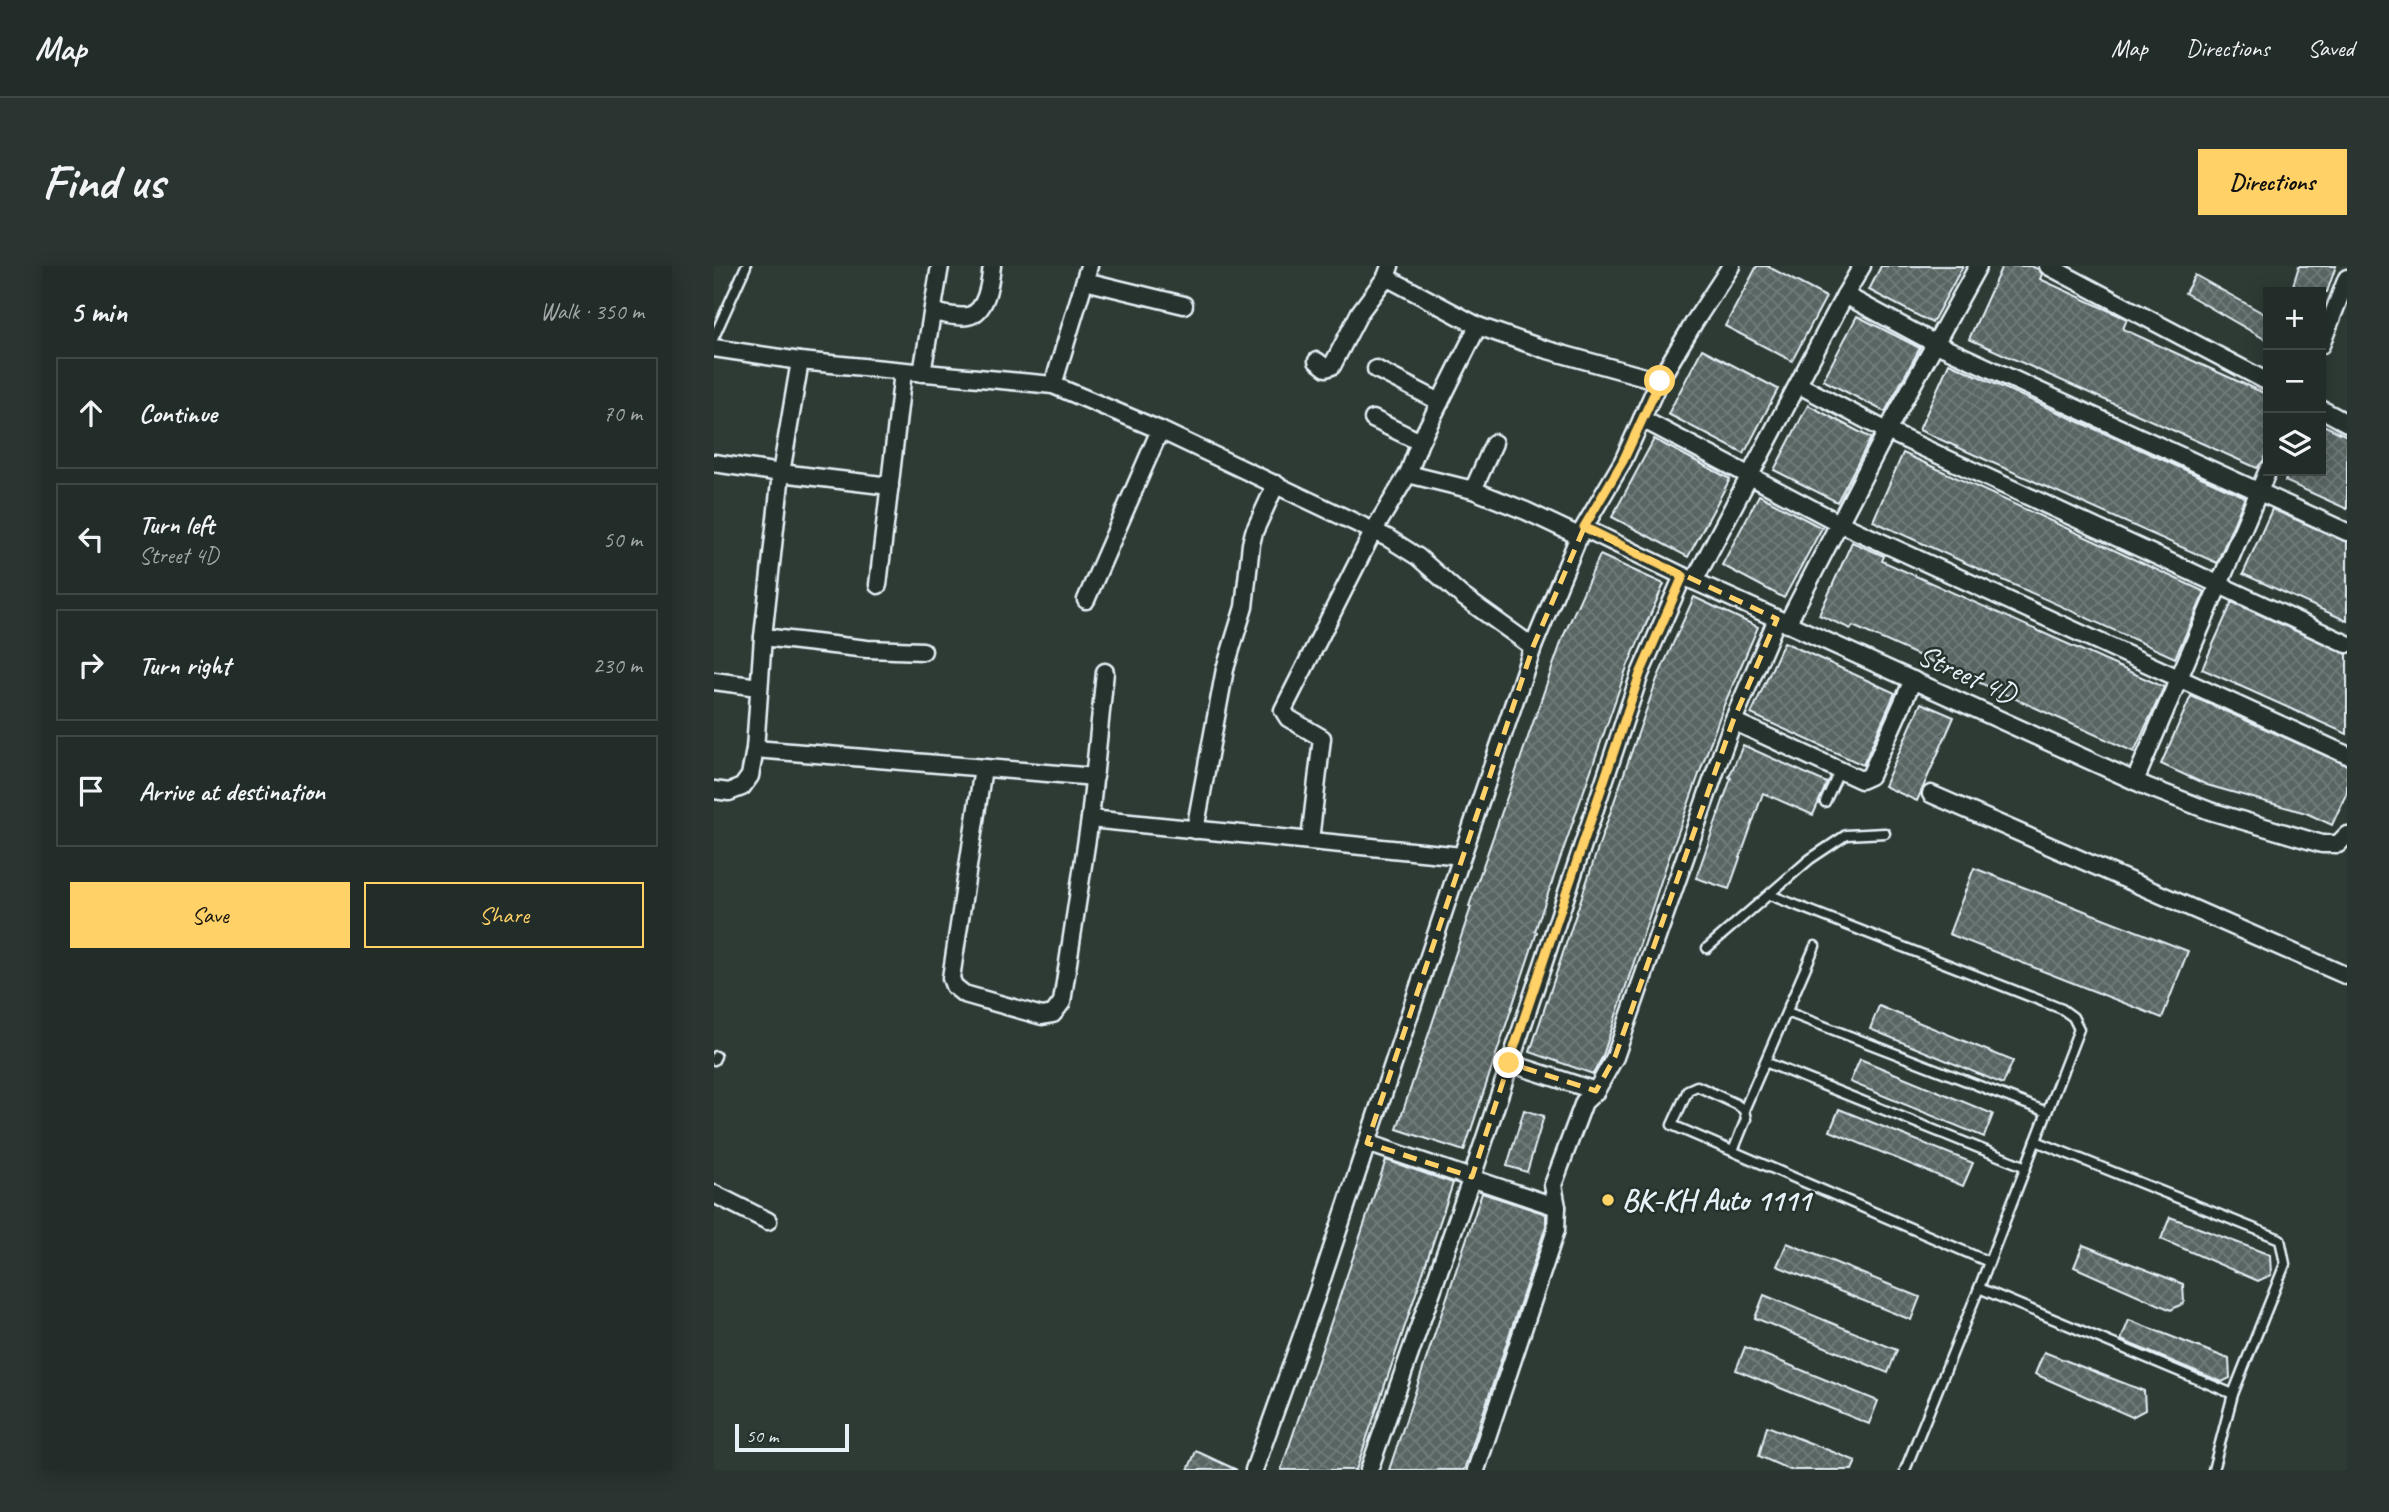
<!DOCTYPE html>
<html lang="en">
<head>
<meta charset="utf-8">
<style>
	body { margin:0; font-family:Caveat,sans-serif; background:#2a3430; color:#f1f3f6 }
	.controls { position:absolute; right:21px; top:21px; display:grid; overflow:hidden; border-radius:0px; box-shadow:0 4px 18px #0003 }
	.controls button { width:63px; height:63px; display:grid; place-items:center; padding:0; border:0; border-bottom:2px solid #3f4845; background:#222c28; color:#f1f3f6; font:35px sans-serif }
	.scale { position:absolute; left:21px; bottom:18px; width:114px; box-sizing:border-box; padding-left:7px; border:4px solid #e8f1f8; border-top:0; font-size:19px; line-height:24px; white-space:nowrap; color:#e8f1f8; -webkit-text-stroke:5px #26332d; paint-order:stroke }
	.stop { position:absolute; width:21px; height:21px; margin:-16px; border:5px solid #ffd166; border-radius:50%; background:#fff }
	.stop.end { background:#ffd166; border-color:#fff; box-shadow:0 2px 7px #0008 }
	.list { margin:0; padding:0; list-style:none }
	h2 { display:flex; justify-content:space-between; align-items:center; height:91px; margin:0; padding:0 28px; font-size:30px }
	h2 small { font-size:23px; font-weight:400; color:#a2a7a8 }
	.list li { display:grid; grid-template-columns:46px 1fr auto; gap:21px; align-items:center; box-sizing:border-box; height:112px; margin:0 14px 14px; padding:0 14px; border:2px solid #3f4845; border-radius:0px }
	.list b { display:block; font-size:26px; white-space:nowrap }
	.list p { margin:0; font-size:23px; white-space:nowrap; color:#a2a7a8 }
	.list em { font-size:23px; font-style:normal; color:#a2a7a8 }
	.actions { display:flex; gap:14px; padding:21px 28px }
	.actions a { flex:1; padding:16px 0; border:2px solid #ffd166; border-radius:0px; text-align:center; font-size:24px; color:#ffd166 }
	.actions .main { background:#ffd166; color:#111 }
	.icon { flex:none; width:38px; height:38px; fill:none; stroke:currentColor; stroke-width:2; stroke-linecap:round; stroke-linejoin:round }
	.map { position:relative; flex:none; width:1633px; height:1204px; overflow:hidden; border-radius:0px }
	header { display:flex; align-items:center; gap:42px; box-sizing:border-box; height:98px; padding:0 35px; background:#222c28; border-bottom:2px solid #3f4845 }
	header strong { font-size:33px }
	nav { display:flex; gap:38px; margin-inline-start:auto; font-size:24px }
	.intro { display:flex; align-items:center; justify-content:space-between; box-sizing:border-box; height:168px; padding:0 42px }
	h1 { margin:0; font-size:49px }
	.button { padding:18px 32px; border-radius:0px; background:#ffd166; color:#111; font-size:24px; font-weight:700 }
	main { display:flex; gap:42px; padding:0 42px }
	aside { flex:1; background:#222c28; border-radius:0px; box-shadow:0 4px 18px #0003 }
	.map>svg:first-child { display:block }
</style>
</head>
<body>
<header>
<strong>Map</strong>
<nav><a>Map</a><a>Directions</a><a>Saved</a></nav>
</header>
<div class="intro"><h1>Find us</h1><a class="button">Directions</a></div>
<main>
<aside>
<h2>5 min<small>Walk · 350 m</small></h2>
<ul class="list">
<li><svg class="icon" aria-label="ahead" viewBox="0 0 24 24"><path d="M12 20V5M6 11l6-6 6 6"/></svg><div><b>Continue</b></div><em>70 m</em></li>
<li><svg class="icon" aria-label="left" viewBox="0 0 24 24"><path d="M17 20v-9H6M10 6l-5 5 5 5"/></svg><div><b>Turn left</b><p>Street 4D</p></div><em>50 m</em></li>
<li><svg class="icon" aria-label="right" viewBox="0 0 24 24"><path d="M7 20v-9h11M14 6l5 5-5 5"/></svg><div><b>Turn right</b></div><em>230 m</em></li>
<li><svg class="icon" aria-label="arrive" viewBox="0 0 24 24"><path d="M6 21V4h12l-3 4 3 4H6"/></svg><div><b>Arrive at destination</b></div></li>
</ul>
<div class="actions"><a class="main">Save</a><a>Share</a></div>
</aside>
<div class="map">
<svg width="1633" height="1204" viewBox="0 0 1633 1204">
	<defs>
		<pattern id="building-cross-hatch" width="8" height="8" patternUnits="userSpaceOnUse" patternTransform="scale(1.75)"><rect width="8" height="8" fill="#596563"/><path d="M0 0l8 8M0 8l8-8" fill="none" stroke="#717c7a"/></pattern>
	</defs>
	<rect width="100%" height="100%" fill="#2e3b35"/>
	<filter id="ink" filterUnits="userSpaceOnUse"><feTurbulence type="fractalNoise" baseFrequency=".0143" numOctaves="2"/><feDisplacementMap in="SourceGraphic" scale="14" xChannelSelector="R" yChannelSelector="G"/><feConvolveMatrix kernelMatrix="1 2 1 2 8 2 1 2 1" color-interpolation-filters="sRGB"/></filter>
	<g filter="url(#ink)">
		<g fill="url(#building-cross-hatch)" stroke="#e8f1f8" stroke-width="2">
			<polygon points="1043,0 1053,0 1112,31 1078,95 1011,60"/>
			<polygon points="1167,0 1249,0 1218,57 1155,24"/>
			<polygon points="1288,0 1317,0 1324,3 1328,8 1326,13 1413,53 1409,63 1554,129 1554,184 1549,195 1543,202 1255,73"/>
			<polygon points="1585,0 1622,0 1613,26 1577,26"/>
			<polygon points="1481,9 1554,50 1554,75 1471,27"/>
			<polygon points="1143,50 1206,82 1171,146 1109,114"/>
			<polygon points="988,83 1064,123 1030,188 954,148"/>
			<polygon points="1235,97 1531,231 1503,297 1205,164"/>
			<polygon points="1094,139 1157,172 1123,236 1060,204"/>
			<polygon points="1607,158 1633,170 1633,243 1571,215 1576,205 1607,205"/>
			<polygon points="940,173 1016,213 974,291 898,251"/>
			<polygon points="1189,187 1491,326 1461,392 1159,255"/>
			<polygon points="1045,229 1108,262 1070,332 1008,299"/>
			<polygon points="1558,243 1633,276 1633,355 1529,308"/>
			<polygon points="1138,276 1170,290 1168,295 1450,421 1420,486 1139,360 1137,363 1105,349"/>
			<polygon points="886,289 950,318 913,401 821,665 823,666 750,885 683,863 757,641 755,640 849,371"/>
			<polygon points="980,331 1044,361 1010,439 952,600 888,792 879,808 816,786 886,576 943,413"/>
			<polygon points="1518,336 1633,388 1633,468 1488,403"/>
			<polygon points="1070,376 1181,427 1149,499 1037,448"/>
			<polygon points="1477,430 1633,499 1633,526 1618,559 1592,547 1493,519 1447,498"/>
			<polygon points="1207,437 1240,451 1203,535 1170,520"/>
			<polygon points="1029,479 1113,517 1099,549 1049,527 1015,623 982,612 1017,512 1015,511"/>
			<polygon points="1260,602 1474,685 1448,752 1235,668"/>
			<polygon points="1165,740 1299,795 1289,818 1156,763"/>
			<polygon points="1146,793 1279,848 1270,871 1136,816"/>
			<polygon points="1125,843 1259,897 1249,920 1116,865"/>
			<polygon points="810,844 830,850 813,906 793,900"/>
			<polygon points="672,894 739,917 693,1054 642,1204 567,1204"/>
			<polygon points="768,927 832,948 832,960 789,1088 750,1204 675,1204"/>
			<polygon points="1456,951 1556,989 1557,1009 1544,1015 1447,973"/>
			<polygon points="1073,977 1206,1031 1197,1054 1063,1000"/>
			<polygon points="1369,979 1469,1018 1470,1037 1457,1044 1360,1001"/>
			<polygon points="1050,1029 1183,1084 1174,1107 1041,1052"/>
			<polygon points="1415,1054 1515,1093 1516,1112 1508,1116 1407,1074"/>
			<polygon points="1031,1081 1164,1135 1155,1158 1022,1104"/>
			<polygon points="1330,1086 1430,1125 1431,1144 1418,1151 1321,1108"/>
			<polygon points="1053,1160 1142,1195 1138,1204 1076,1204 1045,1190"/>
			<polygon points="482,1185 523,1204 474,1204"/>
		</g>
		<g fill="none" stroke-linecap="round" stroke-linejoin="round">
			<defs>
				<g id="lane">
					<polyline points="0,71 32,0"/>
					<polyline points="1111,536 1126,504"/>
					<polyline points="1056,629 1348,743 1359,751 1365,763 1265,1022 1191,1204"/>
					<polyline points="993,682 1096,593 1132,569 1171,567"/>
					<polyline points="1073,746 1333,846"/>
					<polyline points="0,794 2,790"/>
					<polyline points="1051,796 1312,901"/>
					<polyline points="1030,844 1101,680"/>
					<polyline points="1322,875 1566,973 1571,998 1519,1128 1499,1204"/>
					<polyline points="1019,885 1032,853 1030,844 1022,838 983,820 974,824 958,859 1275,996"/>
					<polyline points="1265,1022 1519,1128"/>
				</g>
				<g id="street">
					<polyline points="1334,0 1554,116"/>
					<polyline points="672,11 764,60 830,83 945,115"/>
					<polyline points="371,15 470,39"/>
					<polyline points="1131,29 1220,77 1633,266"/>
					<path d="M219 46C229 48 244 52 254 50 273 46 276 16 278 0"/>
					<polyline points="1607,79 1633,12"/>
					<polyline points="0,82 86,95 339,119 446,164 674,272 704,291 748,330 819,381"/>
					<polyline points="603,95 612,102 618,100 646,46 672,11 676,0"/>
					<polyline points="662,103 726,136"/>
					<polyline points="208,107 226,0"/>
					<polyline points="339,119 375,0"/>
					<polyline points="1085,119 1173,165 1633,378"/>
					<polyline points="1607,143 1633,157"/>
					<polyline points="659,153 706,176"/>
					<polyline points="928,153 1125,257 1633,489"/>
					<polyline points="0,197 67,207 176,220"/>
					<polyline points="694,208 759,224 812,245 865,270"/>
					<polyline points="759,224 780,177"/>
					<polyline points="870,262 969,310 1434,521 1496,545 1608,578 1624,578 1633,569"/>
					<polyline points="980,315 1131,29 1148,0"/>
					<polyline points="164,319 189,106"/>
					<polyline points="372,334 446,164"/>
					<polyline points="1073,358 1173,165 1264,0"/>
					<polyline points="49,371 153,383 209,385"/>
					<polyline points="0,415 45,421"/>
					<polyline points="1019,455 1147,514 1156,510 1199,414"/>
					<polyline points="41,483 381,511"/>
					<polyline points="269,502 237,712 240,720 250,728 328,750 339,748 348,736 376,553 391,406"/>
					<polyline points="1421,515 1554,204"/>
					<polyline points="0,524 15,526 28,521 36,510 41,483 49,371 67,207 86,95"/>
					<polyline points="1217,528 1633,710"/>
					<polyline points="376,553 748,590"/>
					<polyline points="481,564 511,403 530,341 537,278 540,266 562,218"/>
					<polyline points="596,574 608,472 574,452 569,444 660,264 694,208 706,176 764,60"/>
					<polyline points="795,797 882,825"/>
					<polyline points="653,877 843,941"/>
					<polyline points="0,928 54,955"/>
					<polyline points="540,1204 604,1025 764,542 819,381 865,270 909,195 945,115 981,55 1017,0"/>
					<polyline points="655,1204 758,911 926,408 969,310"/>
					<polyline points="762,1204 842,964 843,941 839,919 870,836 882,825 901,791 1019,455 1063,353"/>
				</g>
			</defs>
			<use href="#lane" stroke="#e8f1f8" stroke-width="13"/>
			<use href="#street" stroke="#e8f1f8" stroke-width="21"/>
			<use href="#lane" stroke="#26332d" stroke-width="8"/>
			<use href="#street" stroke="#26332d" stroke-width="16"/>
		</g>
	</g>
	<g fill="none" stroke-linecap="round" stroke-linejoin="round" filter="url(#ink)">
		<polyline stroke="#ffd166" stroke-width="9" points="795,797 926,408 969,310 870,261 909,195 946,115"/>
	</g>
	<path fill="none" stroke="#ffd166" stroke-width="5" stroke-dasharray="14 9" stroke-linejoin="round" d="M870 262 1063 353 1019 455 901 791 882 825 795 797 758 911 653 877 819 381Z"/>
	<circle fill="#ffd166" stroke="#26332d" stroke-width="2.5" cx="894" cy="934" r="7"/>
	<g text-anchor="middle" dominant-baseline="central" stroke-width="5" stroke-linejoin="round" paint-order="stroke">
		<g font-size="30" fill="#e8f1f8" stroke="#26332d">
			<text transform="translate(1253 408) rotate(24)">Street 4D</text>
		</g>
		<g font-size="30" font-weight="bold" fill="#e8f1f8" stroke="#26332d" text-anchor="start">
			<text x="908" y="934">BK-KH Auto 1111</text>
		</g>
	</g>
</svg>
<div class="controls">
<button>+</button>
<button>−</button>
<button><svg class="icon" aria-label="layers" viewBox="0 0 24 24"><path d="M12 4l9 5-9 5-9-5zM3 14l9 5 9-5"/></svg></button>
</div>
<div class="scale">50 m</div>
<div class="stop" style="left:946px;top:115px"></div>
<div class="stop end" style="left:795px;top:797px"></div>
</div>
</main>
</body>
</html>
